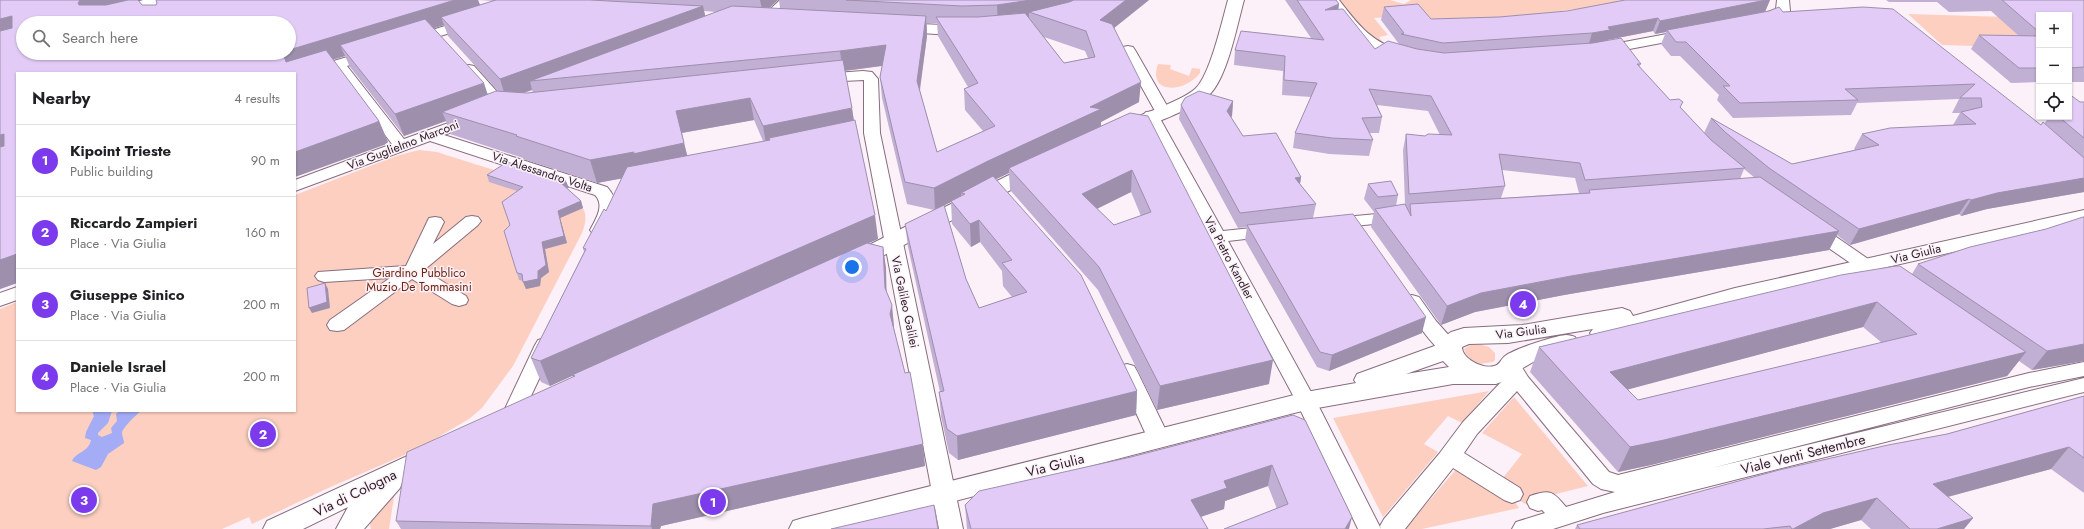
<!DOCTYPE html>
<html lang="en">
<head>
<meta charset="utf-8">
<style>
	body { margin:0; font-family:Jost,sans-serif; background:#f6f6f6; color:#202124 }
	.controls { position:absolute; right:12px; top:12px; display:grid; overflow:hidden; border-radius:0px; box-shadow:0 1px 3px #0004 }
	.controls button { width:36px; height:36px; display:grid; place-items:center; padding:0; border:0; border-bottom:1px solid #e0e0e0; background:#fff; color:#202124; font:20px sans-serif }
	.you { position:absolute; left:852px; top:267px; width:14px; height:14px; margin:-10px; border:3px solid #fff; border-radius:50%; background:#1a73e8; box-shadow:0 0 0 6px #1a73e833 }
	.badge { display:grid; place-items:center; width:26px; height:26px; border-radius:50%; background:#7c3aed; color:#fff; font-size:13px; font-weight:700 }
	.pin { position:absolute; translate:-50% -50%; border:2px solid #fff; box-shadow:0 1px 4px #0006 }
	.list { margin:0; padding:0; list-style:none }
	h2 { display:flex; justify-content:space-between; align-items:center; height:52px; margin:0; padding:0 16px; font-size:17px }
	h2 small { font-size:13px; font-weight:400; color:#757577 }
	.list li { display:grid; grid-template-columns:26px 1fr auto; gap:12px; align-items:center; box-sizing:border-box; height:72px; padding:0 16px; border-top:1px solid #e0e0e0 }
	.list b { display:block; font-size:15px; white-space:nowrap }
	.list p { margin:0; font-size:13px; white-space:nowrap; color:#757577 }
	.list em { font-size:13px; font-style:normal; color:#757577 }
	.icon { flex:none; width:22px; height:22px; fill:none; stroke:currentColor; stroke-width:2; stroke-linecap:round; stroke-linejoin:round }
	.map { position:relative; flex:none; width:2084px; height:529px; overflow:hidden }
	.search { position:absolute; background:#fff; box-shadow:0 1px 3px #0004; left:16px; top:16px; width:280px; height:44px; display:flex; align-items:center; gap:10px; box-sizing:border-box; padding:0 14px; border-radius:22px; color:#757577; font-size:15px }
	.panel { position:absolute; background:#fff; box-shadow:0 1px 3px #0004; left:16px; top:72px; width:280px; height:340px; border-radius:0px }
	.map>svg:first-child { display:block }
</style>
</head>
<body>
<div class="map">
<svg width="2084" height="529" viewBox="0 0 2084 529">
	<rect width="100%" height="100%" fill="#fdf1f9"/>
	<g fill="#fccfc1">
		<path d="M1338 0H1390L1404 4 1411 0H1632C1564 12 1496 20 1427 22L1421 15 1374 18 1388 35 1379 37 1385 46 1371 40Z"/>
		<polygon points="1908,14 2008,17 2039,48 1942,45"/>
		<path d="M1158 64 1171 65 1170 69 1189 76 1192 68 1200 69V73C1186 92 1147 96 1158 64Z"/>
		<path d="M419 150 437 152C463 161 570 191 582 207 588 215 585 225 582 233L513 366 482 408 469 419 416 450 326 489 252 524 249 517 222 529H0V309L17 302V411H295V195L396 156Z"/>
		<polygon points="1479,344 1489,347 1495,353 1495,360 1493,362 1479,364 1466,356 1464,349 1470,345"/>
		<polygon points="1489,391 1462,423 1448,416 1424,444 1438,452 1383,517 1333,418"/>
		<polygon points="1514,397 1588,486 1536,499 1530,506 1520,501 1515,502 1519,508 1422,529 1405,529 1458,467 1502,479 1522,454 1482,433"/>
		<path d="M396 484 389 529H371C365 514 387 496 396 484Z"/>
	</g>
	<path fill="#a3acf4" d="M92 411H112L108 423 98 433V435L102 437 112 433 111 428 117 421 116 414 119 411H141C137 414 122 428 122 433 122 436 124 440 124 443L108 454 101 467 96 470 72 461C76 452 89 452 91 440L85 438 86 432 94 416Z"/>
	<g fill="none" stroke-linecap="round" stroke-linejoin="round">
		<defs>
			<g id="street">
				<polygon points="780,0 793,0 771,24 761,24 759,21 761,18"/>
				<path d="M1326 0H1339C1359 26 1372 43 1405 52L1407 55 1405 58C1398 60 1393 57 1387 56 1359 48 1341 23 1326 0Z"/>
				<polygon points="1777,0 1789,0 1790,11 1788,14 1765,23 1755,23 1753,20 1755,17 1776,9"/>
				<polygon points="468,19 475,23 473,26 414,44 409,43 407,40 409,37"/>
				<polygon points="1688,30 1695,34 1693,37 1603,54 1598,53 1596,50 1598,47 1603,46"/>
				<path d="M1128 46 1133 47 1135 50 1170 111 1167 114 1158 115 1223 231 1271 226 1277 227 1280 231 1277 235 1271 236 1228 241 1316 401 1381 529 1380 526 1384 519 1439 454 1463 422 1503 380 1508 378 1501 366 1504 361 1511 359 1518 361 1528 377 1609 472 1618 475 2029 373 2084 362V376L2029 387 1712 468 2084 378V392L1603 513 1553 529H1512L1516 522 1545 513 1542 510 1538 511 1530 508 1527 502 1530 496C1550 489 1553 491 1566 507L1615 492 1601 489 1593 484 1517 391 1477 434 1464 453 1520 488 1523 494 1520 500 1512 503 1504 500 1453 468 1405 529H1358L1296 401 1143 115 1146 112 1155 111 1121 50 1123 47Z"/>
				<path d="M371 50 376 51 378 54 376 57 347 66 404 139 465 117H475L478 120 475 123 444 135 607 187C621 202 616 218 605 234L599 235 593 234 590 230C596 219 605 205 595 195L430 141 295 191V180L392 144 335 69 295 81V73H293Z"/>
				<polygon points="469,65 474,66 508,104 513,105 515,108 513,111 499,111 462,69 464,66"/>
				<polygon points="863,71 872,72 878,79 880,133 963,529 939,529 864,133 864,80 822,82 817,81 815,78 817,75 822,74"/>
				<polygon points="1398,212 1404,213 1407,217 1404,221 1334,228 1328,227 1325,223 1328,219 1334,218"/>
				<polygon points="472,216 478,217 481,221 478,225 424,270 466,296 468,300 466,304 459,306 452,304 412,279 344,330 337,331 330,330 327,325 330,320 390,278 324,282 318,280 315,276 318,272 406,266 429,218 435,217 441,218 444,222 433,244 466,217"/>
				<polygon points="1813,224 1819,225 1884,270 1887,274 1884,278 1878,280 1872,278 1807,233 1804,229 1807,225"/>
				<polygon points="17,287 17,300 0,306 0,293"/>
				<path d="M1412 295 1419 297 1436 321 1461 349 1458 354C1453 355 1450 356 1446 354 1433 349 1411 314 1403 301L1405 297Z"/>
				<polygon points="545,338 552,340 555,345 522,415 519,420 512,423 505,420 502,415 535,345 538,340"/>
				<polygon points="1127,364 1134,366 1137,371 1170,439 1167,445 1159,447 1151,445 1148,439 1117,371 1120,366"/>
			</g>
			<g id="secondary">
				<path d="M1228 0H1244C1237 25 1227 80 1208 96 1192 110 1148 125 1128 134L1121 136 1114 134 1112 130 1114 126C1134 117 1180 102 1195 89 1210 76 1222 21 1228 0Z"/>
				<polygon points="1037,163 1044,165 1047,169 1044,173 863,266 855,268 847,266 844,261 847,256 1007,176"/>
				<path d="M2084 210V222L1756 297 1602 341 1594 339 1590 333 1593 329 1508 343 1469 344 1462 347C1462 359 1483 369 1494 366 1500 365 1500 360 1505 356 1514 349 1554 336 1566 335 1569 335 1573 336 1575 337L1579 343 1575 349 1535 361 1521 369 1517 376 1496 384H1453L1306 410 847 529H789L793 521 803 518 1306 392 1356 383 1354 380 1357 374 1440 344 1444 337 1451 332 1464 328 1522 325 1622 308 1630 311 1633 316 1735 288ZM1443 361 1449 367 1406 374Z"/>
				<polygon points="431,445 440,448 444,455 440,462 403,480 400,488 364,529 336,529 348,507 303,529 263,529 267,521"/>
			</g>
			<g id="primary">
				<polygon points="143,0 163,0 150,9 105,23 80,23 82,20"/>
				<polygon points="897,23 966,26 972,27 974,31 972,35 966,36 891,31 889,28 891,25"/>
			</g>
		</defs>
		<use href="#street" stroke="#886d7f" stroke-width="2"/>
		<use href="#secondary" stroke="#886d7f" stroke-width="2"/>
		<use href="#primary" stroke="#886d7f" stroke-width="2"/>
		<use href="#street" fill="#fff" fill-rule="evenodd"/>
		<use href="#secondary" fill="#fff" fill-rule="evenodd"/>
		<use href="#primary" fill="#fff" fill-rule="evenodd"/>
	</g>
	<g fill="#c2afd4" fill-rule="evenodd">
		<path d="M0 0 142 5H156L157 3 156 0H778L769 8 780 9 779 0H1149L1114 28 1139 102 1101 122V126L1130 113 1269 384 1157 410 1098 290 1010 190 1009 173 996 179 1137 391 1136 415 958 460 949 453 941 416 939 392H940L908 247 905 224 934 210 907 204 882 98 880 77 882 66 845 71 854 120 878 239 868 243 883 247 886 269V292L894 326V328L925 466 661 526 660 529H401L396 521 573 377 572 375 550 386 541 382 531 358 584 252 583 248 606 211 622 178 597 183 523 159V158L450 134 446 121 404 136 350 67 345 56 332 60 379 121 388 142 384 145 17 73V283L0 289ZM478 0 494 1 480 5ZM704 11 717 12 705 16ZM23 23H289V53H167ZM927 23H937L938 36 968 87 964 89 965 110 983 131 937 152 920 91 927 36ZM444 25 448 36 499 92 488 94 434 28ZM1044 37 1085 51 1088 58 1064 63ZM532 90 533 93H523ZM754 120 763 141 687 156 682 133ZM1131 192 1141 216 1114 225 1097 209ZM951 202 952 224 971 247 980 242 1002 271 1003 286 1012 297 979 308 966 279 944 205Z"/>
		<path d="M1285 0H1336L1339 4 1338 9 1375 49 1399 44 1381 20 1384 7 1431 19 1499 17 1770 0 1765 11 1783 12 1863 7 2041 125 2044 124 2049 117H2069L2080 102H2084V192L1987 209 1961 216 1959 214 1850 245 1837 235 1829 250 1564 295 1475 312 1441 325 1371 227 1374 212 1364 199 1368 184 1398 195 1396 206 1405 204 1403 150 1406 134 1425 136 1440 135 1428 111 1377 105 1382 117 1379 133H1369L1373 140 1369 156 1329 154 1293 148 1295 133 1311 97 1282 95 1283 71 1234 65 1235 50 1311 38ZM1653 31 1655 34 1666 32 1661 44 1671 56H1680L1719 95 1717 100 1733 118 1851 115 1857 103 1959 99 1952 113H1960L1953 125 1862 134 1854 149 1855 150 1792 164 1711 118 1704 133 1681 108 1670 100 1639 67 1641 64 1607 40ZM1744 169 1755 178 1740 179ZM1502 170 1575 178 1579 193 1501 198 1505 186Z"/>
		<polygon points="1886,0 2084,0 2084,82 2069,82 2069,15 2039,15 2039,82 2011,83 1971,49 1979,35 2019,36 1991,11 1949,12 1937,2 1889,2"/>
		<polygon points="1233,101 1232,116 1231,117 1243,136 1301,177 1300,184 1316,204 1313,218 1422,333 1329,371 1317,367 1245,240 1247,227 1238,228 1179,119 1181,105"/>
		<polygon points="487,175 569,188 567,188 581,201 583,208 560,218 567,243 545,249 549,272 541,278 540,286 526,289 523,281 519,280 517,273 510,225 517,191 489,182"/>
		<path d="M1918 264 2084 361 2032 370 2019 361 2007 376 1651 465 1618 472 1530 372 1539 347 1912 274ZM1863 327 1882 343 1638 400 1627 389Z"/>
		<polygon points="2084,396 2084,493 2051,469 1948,497 1973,518 1964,529 1871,529 1861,520 1830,529 1575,529 1577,525 1947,434"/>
		<polygon points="1293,415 1349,529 1277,509 1268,486 1225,501 1224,509 1201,517 1208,529 967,529 965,505 1131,457"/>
	</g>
	<g fill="#9e8fad">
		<polygon points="80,0 131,0 89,23 78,3"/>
		<polygon points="455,0 478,0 483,13 441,17 444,25 348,55 340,45 345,56 292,72 286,62 283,53 289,53 289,50"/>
		<polygon points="760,0 778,0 763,14"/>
		<polygon points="1031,0 1083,0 1029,12 1029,19 998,24 997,5"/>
		<polygon points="1126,0 1149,0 1099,40 1100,20"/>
		<polygon points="1766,0 1770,0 1765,12 1667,30 1666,32 1655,34 1660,21"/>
		<polygon points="1339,4 1337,18 1325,10"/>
		<polygon points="703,6 707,24 530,81 532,90 506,99 500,79"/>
		<polygon points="12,16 23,34 0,42 0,19"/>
		<polygon points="926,16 927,36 918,101 917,81"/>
		<polygon points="1658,18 1653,31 1607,40 1588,47 1592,33 1608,27"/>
		<polygon points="886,45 888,65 843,71 840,51"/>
		<polygon points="1141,82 1139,102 1101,122 1101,130 1009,168 1009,173 988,183 961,193 961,197 935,210 934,188 1090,107"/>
		<polygon points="484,83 491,105 442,112 446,121 404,136 395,114"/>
		<polygon points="750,98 754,120 681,133 676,111"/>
		<polygon points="1233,101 1232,116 1225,125 1227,111"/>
		<polygon points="852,108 855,130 769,138 770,148 767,149 763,126"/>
		<polygon points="379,121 388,142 384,145 295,177 295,152"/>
		<polygon points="4,134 17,154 0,162 0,135"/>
		<polygon points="684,143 690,166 597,183 590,160"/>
		<polygon points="1132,170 1131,192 1082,216 1082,194"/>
		<polygon points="1301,177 1299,191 1295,178"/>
		<polygon points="2084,178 2084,192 1987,209 1961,216 1971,200 1997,193"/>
		<polygon points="566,181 569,188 562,189 560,182"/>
		<polygon points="1969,199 1959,214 1850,245 1859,229"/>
		<polygon points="581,201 583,208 560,218 567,243 545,249 549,272 541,278 540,286 526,289 523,282 558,211"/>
		<polygon points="875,215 878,239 550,386 540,361"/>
		<polygon points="979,220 980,242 971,247 970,224"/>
		<polygon points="1839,231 1829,250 1564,295 1475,312 1441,325 1447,306 1481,293 1571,276"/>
		<polygon points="883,247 886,269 887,309 885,288"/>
		<polygon points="17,254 17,283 0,289 0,260"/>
		<polygon points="325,283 328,289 330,308 312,313 309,308"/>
		<polygon points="1877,302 1863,327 1600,397 1610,372"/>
		<polygon points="892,305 894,326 893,335 890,314"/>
		<polygon points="1426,317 1422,333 1329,371 1332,355"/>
		<polygon points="2084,344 2084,361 2032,370 2047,351"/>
		<polygon points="2026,352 2007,376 1651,465 1618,472 1630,447"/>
		<polygon points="1273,360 1269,384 1157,410 1160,386"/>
		<polygon points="1137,391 1136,415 958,460 957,436"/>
		<polygon points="923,444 925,466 661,526 660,529 652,529 651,526 653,504"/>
		<polygon points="2069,447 2051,469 1917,505 1933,484"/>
		<polygon points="1272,465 1268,486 1225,501 1224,509 1188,521 1191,500 1224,481"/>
		<polygon points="1877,498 1861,520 1830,529 1793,529 1823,513"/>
		<polygon points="1352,517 1349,529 1345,529"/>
		<polygon points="1973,518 1964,529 1937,529"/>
	</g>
	<g fill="#e2ccf7" stroke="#9e8fad" fill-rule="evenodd">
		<polygon points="0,0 80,0 78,3 79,5 106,5 128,0 138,0 142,5 156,5 157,3 156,0 455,0 289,50 289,23 23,23 23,53 283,53 286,62 326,50 379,121 375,123 295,152 295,73 17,73 17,254 0,260 0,147 4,146 4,134 0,135 0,31 12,28 12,16 0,19"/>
		<polygon points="496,0 590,0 703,6 500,79 441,17"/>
		<polygon points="846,0 1031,0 997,5 962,6"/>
		<polygon points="1074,0 1126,0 1100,20 1112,24 1141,82 1090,107 1101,109 988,161 934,188 905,182 880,77 886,45 840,51 530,81 732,6 926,16 917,81 937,152 995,126 964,89 978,83 936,17 978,17 1025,13 1064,63 1095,57 1086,31 1029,12 1069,2"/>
		<polygon points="1297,0 1336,0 1339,4 1325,10 1343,9 1375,49 1388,41 1417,49 1444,53 1593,43 1621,38 1641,64 1637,64 1670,100 1679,99 1683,102 1680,107 1711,140 1745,168 1585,180 1580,163 1499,154 1505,186 1409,194 1406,134 1425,136 1428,134 1452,135 1431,96 1369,89 1382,117 1362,118 1373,140 1332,138 1295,133 1317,83 1284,80 1285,56 1235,50 1241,31 1324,40"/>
		<polygon points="1625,0 1766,0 1660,21 1658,18 1608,27 1610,30 1592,33 1443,43 1401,34 1404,33 1384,7 1418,4 1431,19 1499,17 1567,11"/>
		<polygon points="2002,0 2084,0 2084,67 2069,68 2069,15 2039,15 2039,32"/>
		<polygon points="1779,7 1783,12 1863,7 1893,9 2041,125 2043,122 2084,158 2084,178 1997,193 1971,200 1969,199 1859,229 1769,168 1725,132 1711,118 1792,164 1879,145 1862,134 1890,128 1976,124 1961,112 1982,107 1981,98 1960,98 1975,84 1845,89 1858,100 1740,103 1723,86 1730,86 1686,42 1676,42 1667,30 1769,11"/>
		<polygon points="425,19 484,83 395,114 340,45"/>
		<polygon points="1979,35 2039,36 2039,68 2019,68"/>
		<polygon points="843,60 852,108 763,126 750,98 676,111 684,143 633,154 634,152 590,160 516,136 517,135 442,112 496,91 527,93"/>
		<polygon points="1199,91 1233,101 1227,111 1243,136 1276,133 1301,177 1295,178 1316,204 1240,213 1181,105 1185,98"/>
		<polygon points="2069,94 2080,102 2084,102 2084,138 2059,117 2069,117"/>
		<path d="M1130 113 1148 116 1273 360 1160 386 1099 267 1009 168ZM1132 170 1151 212 1114 225 1082 194Z"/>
		<polygon points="855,120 875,215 540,361 531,358 586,249 583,248 604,209 606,211 627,167 770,140 769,138"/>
		<polygon points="507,162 566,181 560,182 581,201 558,211 564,236 542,242 546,265 538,271 538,279 523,282 522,274 517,273 504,231 510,225 502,202 523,187 487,175"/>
		<polygon points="993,176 1081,275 1137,391 957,436 947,429 939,392 944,391 905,224 944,205 966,279 979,308 1027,292 1002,263 1012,260 979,220 970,224 951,201 965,194 961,193"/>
		<polygon points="1760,177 1839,231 1571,276 1481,293 1447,306 1375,209 1405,204 1411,216 1410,204 1590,193 1589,190"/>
		<polygon points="1391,181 1398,195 1378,197 1368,184"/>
		<polygon points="1353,214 1426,317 1332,355 1320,352 1247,225"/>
		<polygon points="2083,217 2084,217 2084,344 2047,351 1918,264 1970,247 2046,229"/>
		<polygon points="867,243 883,247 885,288 892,305 890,314 905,373 910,372 923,444 653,504 651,526 396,521 407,452 575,376 572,375"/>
		<path d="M1896 266H1900L2026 352 1664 440 1630 447 1539 347 1841 275ZM1877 302 1917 334 1638 400 1610 372Z"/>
		<polygon points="325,283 327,302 309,308 307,288"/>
		<polygon points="2084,396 2084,458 2069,447 1933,484 1973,518 1937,529 1910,529 1877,498 1823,513 1793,529 1792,529 1790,526 1763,529 1580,529 1577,525 1779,470 1888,445 1947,434"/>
		<polygon points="1293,415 1305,420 1352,517 1345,529 1224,529 1288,504 1272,465 1224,481 1227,488 1191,500 1208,529 971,529 965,505 979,491 1131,457"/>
		<polygon points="934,505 938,529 831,529"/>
	</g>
	<g text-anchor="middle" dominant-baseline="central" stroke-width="3" stroke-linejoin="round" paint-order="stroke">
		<g font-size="12" fill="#291e25" stroke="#fdf1f9">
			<text transform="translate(403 145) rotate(-21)">Via Guglielmo Marconi</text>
			<text transform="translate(542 172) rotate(18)">Via Alessandro Volta</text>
			<text transform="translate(1916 254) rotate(-14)">Via Giulia</text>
			<text transform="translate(1229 258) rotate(62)">Via Pietro Kandler</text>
			<text transform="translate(905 302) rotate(78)">Via Galileo Galilei</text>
			<text transform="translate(1521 332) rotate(-7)">Via Giulia</text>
		</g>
		<g font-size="12" fill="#6c250d" stroke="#fdf1f9">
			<text x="419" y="273">Giardino Pubblico<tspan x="419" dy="14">Muzio De Tommasini</tspan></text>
		</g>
		<g font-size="14" fill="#291e25" stroke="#fdf1f9">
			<text transform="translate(1803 454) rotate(-14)">Viale Venti Settembre</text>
			<text transform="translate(1055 465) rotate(-14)">Via Giulia</text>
			<text transform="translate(355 493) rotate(-26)">Via di Cologna</text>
		</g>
	</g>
</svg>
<div class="controls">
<button>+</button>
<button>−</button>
<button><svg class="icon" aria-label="locate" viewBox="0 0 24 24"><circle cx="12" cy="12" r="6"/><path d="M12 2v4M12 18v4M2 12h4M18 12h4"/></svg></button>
</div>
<div class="you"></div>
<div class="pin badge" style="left:713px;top:502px">1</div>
<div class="pin badge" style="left:263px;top:434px">2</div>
<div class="pin badge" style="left:84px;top:500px">3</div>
<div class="pin badge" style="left:1523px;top:304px">4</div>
<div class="search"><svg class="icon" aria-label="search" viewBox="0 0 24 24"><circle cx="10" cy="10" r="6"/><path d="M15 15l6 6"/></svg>Search here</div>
<section class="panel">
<h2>Nearby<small>4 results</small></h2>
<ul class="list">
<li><span class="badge">1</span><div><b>Kipoint Trieste</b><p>Public building</p></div><em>90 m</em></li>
<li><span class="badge">2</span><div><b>Riccardo Zampieri</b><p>Place · Via Giulia</p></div><em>160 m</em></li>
<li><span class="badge">3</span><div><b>Giuseppe Sinico</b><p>Place · Via Giulia</p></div><em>200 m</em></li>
<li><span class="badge">4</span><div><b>Daniele Israel</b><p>Place · Via Giulia</p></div><em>200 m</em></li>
</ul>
</section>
</div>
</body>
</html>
